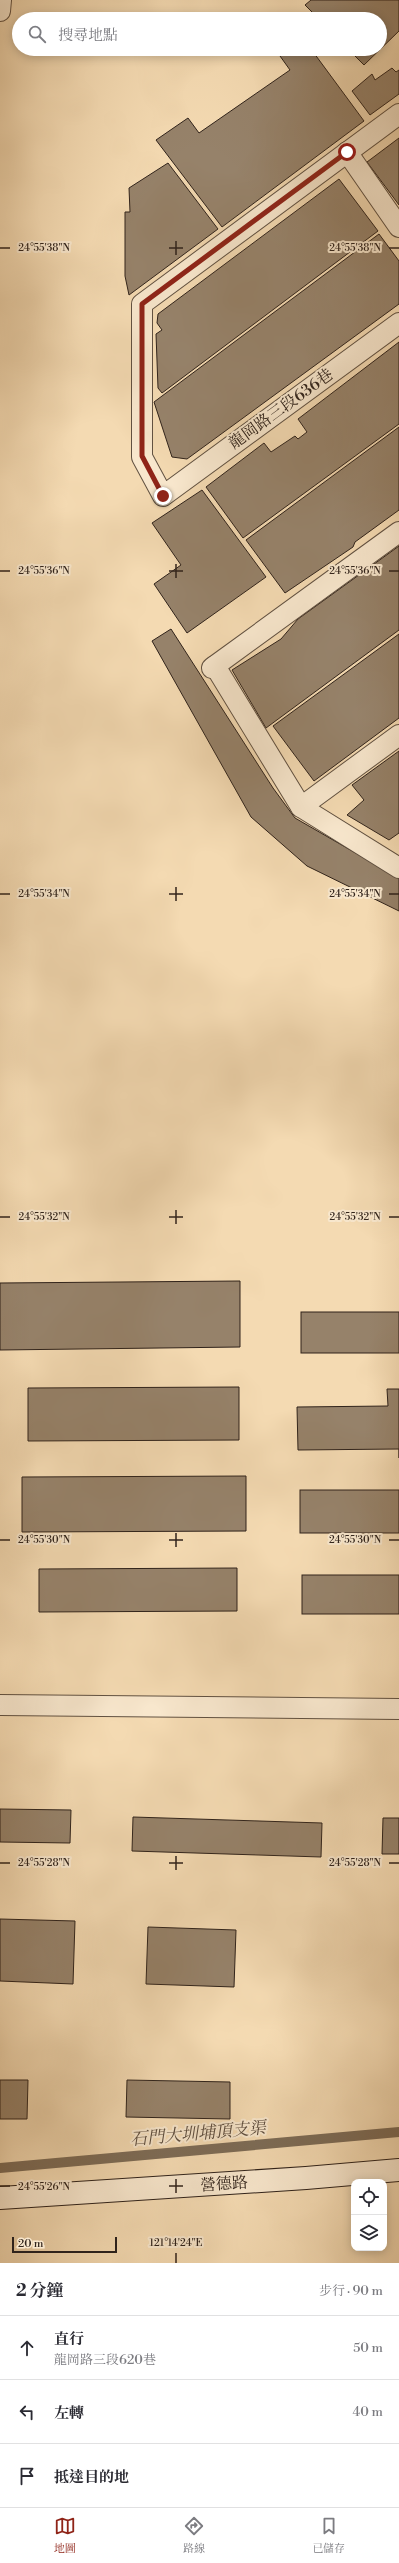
<!DOCTYPE html>
<html lang="zh-TW">
<head>
<meta charset="utf-8">
<style>
	body { margin:0; font-family:"Libre Bodoni","Noto Serif TC",serif; background:#f7f7f7; color:#2b2b33 }
	.controls { position:absolute; right:12px; bottom:12px; display:grid; overflow:hidden; border-radius:8px; box-shadow:0 2px 10px #0003 }
	.controls button { width:36px; height:36px; display:grid; place-items:center; padding:0; border:0; border-bottom:1px solid #e1e1e2; background:#fff; color:#2b2b33; font:20px sans-serif }
	.scale { position:absolute; left:12px; bottom:10px; width:105px; box-sizing:border-box; padding-left:4px; border:2px solid #30231b; border-top:0; font-size:11px; line-height:14px; white-space:nowrap; color:#30231b; -webkit-text-stroke:3px #f8e7cd; paint-order:stroke }
	.stop { position:absolute; width:12px; height:12px; margin:-9px; border:3px solid #8f2418; border-radius:50%; background:#fff }
	.stop.end { background:#8f2418; border-color:#fff; box-shadow:0 1px 4px #0008 }
	.list { margin:0; padding:0; list-style:none }
	h2 { display:flex; justify-content:space-between; align-items:center; height:52px; margin:0; padding:0 16px; font-size:17px }
	h2 small { font-size:13px; font-weight:400; color:#7c7c81 }
	.list li { display:grid; grid-template-columns:26px 1fr auto; gap:12px; align-items:center; box-sizing:border-box; height:64px; padding:0 16px; border-top:1px solid #e1e1e2 }
	.list b { display:block; font-size:15px; white-space:nowrap }
	.list p { margin:0; font-size:13px; white-space:nowrap; color:#7c7c81 }
	.list em { font-size:13px; font-style:normal; color:#7c7c81 }
	.icon { flex:none; width:22px; height:22px; fill:none; stroke:currentColor; stroke-width:2; stroke-linecap:round; stroke-linejoin:round }
	.map { position:relative; flex:none; width:399px; height:2263px; overflow:hidden }
	.search { position:absolute; background:#fff; box-shadow:0 2px 10px #0003; left:12px; right:12px; top:12px; height:44px; display:flex; align-items:center; gap:10px; box-sizing:border-box; padding:0 14px; border-radius:22px; color:#7c7c81; font-size:15px }
	.sheet { height:244px; background:#fff }
	nav { display:flex; justify-content:space-around; align-items:center; box-sizing:border-box; height:56px; border-top:1px solid #e1e1e2; background:#fff; font-size:11px; color:#7c7c81 }
	nav a { display:grid; justify-items:center; gap:2px }
	nav .on { color:#8f2418 }
	.map>svg:first-child { display:block }
</style>
</head>
<body>
<div class="map">
<svg width="399" height="2263" viewBox="0 0 399 2263">
	<rect width="100%" height="100%" fill="#f4dab2"/>
	<filter id="stains"><feTurbulence type="fractalNoise" baseFrequency=".005" numOctaves="4"/><feColorMatrix values="0 0 0 0 .2 0 0 0 0 .09 0 0 0 0 .02 0 0 0 .5 -.17"/></filter>
	<radialGradient id="worn" r=".72"><stop offset=".6" stop-color="#630" stop-opacity="0"/><stop offset="1" stop-color="#630" stop-opacity=".3"/></radialGradient>
	<g fill="none" stroke-linecap="round" stroke-linejoin="round">
		<polyline stroke="#7d6c57" stroke-width="10" points="0,2168 399,2132"/>
	</g>
	<g fill="#96826a" stroke="#30231b">
		<polygon points="311,0 399,0 399,31 364,65 348,49 380,49 380,19 319,19 305,5"/>
		<polygon points="290,49 311,49 364,121 222,227 156,140 188,118 199,133 290,70 280,56"/>
		<polygon points="392,68 396,72 399,70 399,94 370,115 352,91 372,74 375,80"/>
		<polygon points="399,138 399,205 367,162"/>
		<polygon points="168,163 218,229 129,295 125,276 125,212 130,212 129,188"/>
		<polygon points="339,179 378,231 162,393 158,388 156,334 162,330 157,323 158,314"/>
		<polygon points="379,234 399,261 399,304 187,459 172,457 154,402"/>
		<polygon points="399,342 399,424 243,538 206,487 264,443 271,452 295,436 298,439 307,432 298,419"/>
		<polygon points="399,427 399,510 355,542 353,547 285,593 246,540"/>
		<polygon points="202,490 266,577 187,633 154,584 181,565 152,523"/>
		<polygon points="399,546 399,630 266,728 232,670 281,639 298,619"/>
		<polygon points="171,629 273,788 295,818 399,878 399,911 307,866 251,817 152,641"/>
		<polygon points="399,634 399,718 314,781 273,726"/>
		<polygon points="399,751 399,833 389,840 347,815 364,800 352,785"/>
		<polygon points="240,1281 240,1347 0,1350 0,1283"/>
		<rect x="301" y="1312" width="98" height="41"/>
		<polygon points="239,1387 239,1440 28,1441 28,1388"/>
		<polygon points="387,1389 399,1389 399,1458 399,1449 298,1450 297,1407 388,1406"/>
		<polygon points="246,1476 246,1531 22,1532 22,1477"/>
		<rect x="300" y="1490" width="99" height="43"/>
		<polygon points="237,1568 237,1611 39,1612 39,1569"/>
		<rect x="302" y="1575" width="97" height="39"/>
		<polygon points="0,1809 71,1810 70,1843 0,1842"/>
		<polygon points="133,1817 322,1823 321,1857 132,1851"/>
		<polygon points="383,1818 399,1818 399,1854 382,1854"/>
		<polygon points="0,1919 75,1921 73,1984 0,1981"/>
		<polygon points="148,1927 236,1930 234,1987 146,1984"/>
		<polygon points="0,2080 28,2080 27,2119 0,2119"/>
		<polygon points="127,2080 230,2082 230,2119 126,2117"/>
	</g>
	<g fill="none" stroke-linecap="round" stroke-linejoin="round">
		<defs>
			<g id="lane">
				<polyline points="0,11 1,0"/>
				<polyline points="399,114 142,304 142,457 163,496 399,323"/>
				<polyline points="347,152 399,227"/>
				<polyline points="215,666 301,807 399,868"/>
				<polyline points="212,668 399,532"/>
				<polyline points="301,807 399,735"/>
				<polyline points="0,1705 399,1709"/>
			</g>
			<polyline id="secondary" points="0,2198 306,2178 399,2170"/>
		</defs>
		<use href="#lane" stroke="#615141" stroke-width="22"/>
		<use href="#secondary" stroke="#30231b" stroke-width="24"/>
		<use href="#lane" stroke="#f8e7cd" stroke-width="20"/>
		<use href="#secondary" stroke="#f8e7cd" stroke-width="22"/>
	</g>
	<g fill="none" stroke-linecap="round" stroke-linejoin="round">
		<polyline stroke="#8f2418" stroke-width="5" points="163,496 142,456 142,304 347,152"/>
	</g>
	<path fill="none" stroke="#30231b" stroke-width="1.5" d="M176 241V255M0 248H10M169 248H183M389 248H399M176 564V578M0 571H10M169 571H183M389 571H399M176 887V901M0 894H10M169 894H183M389 894H399M176 1210V1224M0 1217H10M169 1217H183M389 1217H399M176 1533V1547M0 1540H10M169 1540H183M389 1540H399M176 1856V1870M0 1863H10M169 1863H183M389 1863H399M176 2179V2193M0 2186H10M169 2186H183M176 2253V2263"/>
	<g text-anchor="middle" dominant-baseline="central" stroke-width="4" stroke-linejoin="round" paint-order="stroke">
		<g font-size="16" fill="#30231b" stroke="#f8e7cd">
			<text transform="translate(281 409) rotate(-36)">龍岡路三段636巷</text>
			<text transform="translate(224 2184) rotate(-4)">營德路</text>
		</g>
		<g font-size="17" font-style="italic" fill="#5d4d3e" stroke="#f8e7cd">
			<text transform="translate(198 2134) rotate(-5)">石門大圳埔頂支渠</text>
		</g>
	</g>
	<g font-size="10" text-anchor="middle" fill="#30231b" stroke="#f8e7cd" stroke-width="4" stroke-linejoin="round" paint-order="stroke">
		<text x="44" y="251">24°55'38"N</text>
		<text x="355" y="251">24°55'38"N</text>
		<text x="44" y="574">24°55'36"N</text>
		<text x="355" y="574">24°55'36"N</text>
		<text x="44" y="897">24°55'34"N</text>
		<text x="355" y="897">24°55'34"N</text>
		<text x="44" y="1220">24°55'32"N</text>
		<text x="355" y="1220">24°55'32"N</text>
		<text x="44" y="1543">24°55'30"N</text>
		<text x="355" y="1543">24°55'30"N</text>
		<text x="44" y="1866">24°55'28"N</text>
		<text x="355" y="1866">24°55'28"N</text>
		<text x="44" y="2190">24°55'26"N</text>
		<text x="176" y="2246">121°14'24"E</text>
	</g>
	<rect width="100%" height="100%" filter="url(#stains)"/>
	<rect width="100%" height="100%" fill="url(#worn)"/>
</svg>
<div class="controls">
<button><svg class="icon" aria-label="locate" viewBox="0 0 24 24"><circle cx="12" cy="12" r="6"/><path d="M12 2v4M12 18v4M2 12h4M18 12h4"/></svg></button>
<button><svg class="icon" aria-label="layers" viewBox="0 0 24 24"><path d="M12 4l9 5-9 5-9-5zM3 14l9 5 9-5"/></svg></button>
</div>
<div class="scale">20 m</div>
<div class="stop" style="left:347px;top:152px"></div>
<div class="stop end" style="left:163px;top:496px"></div>
<div class="search"><svg class="icon" aria-label="search" viewBox="0 0 24 24"><circle cx="10" cy="10" r="6"/><path d="M15 15l6 6"/></svg>搜尋地點</div>
</div>
<section class="sheet">
<h2>2 分鐘<small>步行 · 90 m</small></h2>
<ul class="list">
<li><svg class="icon" aria-label="ahead" viewBox="0 0 24 24"><path d="M12 20V5M6 11l6-6 6 6"/></svg><div><b>直行</b><p>龍岡路三段620巷</p></div><em>50 m</em></li>
<li><svg class="icon" aria-label="left" viewBox="0 0 24 24"><path d="M17 20v-9H6M10 6l-5 5 5 5"/></svg><div><b>左轉</b></div><em>40 m</em></li>
<li><svg class="icon" aria-label="arrive" viewBox="0 0 24 24"><path d="M6 21V4h12l-3 4 3 4H6"/></svg><div><b>抵達目的地</b></div></li>
</ul>
</section>
<nav>
<a class="on"><svg class="icon" aria-label="map" viewBox="0 0 24 24"><path d="M3 6l6-2 6 2 6-2v14l-6 2-6-2-6 2zM9 4v14M15 6v14"/></svg>地圖</a>
<a><svg class="icon" aria-label="directions" viewBox="0 0 24 24"><path d="M12 3l9 9-9 9-9-9zM9 14v-3h6M13 9l2 2-2 2"/></svg>路線</a>
<a><svg class="icon" aria-label="saved" viewBox="0 0 24 24"><path d="M7 4h10v16l-5-4-5 4z"/></svg>已儲存</a>
</nav>
</body>
</html>
